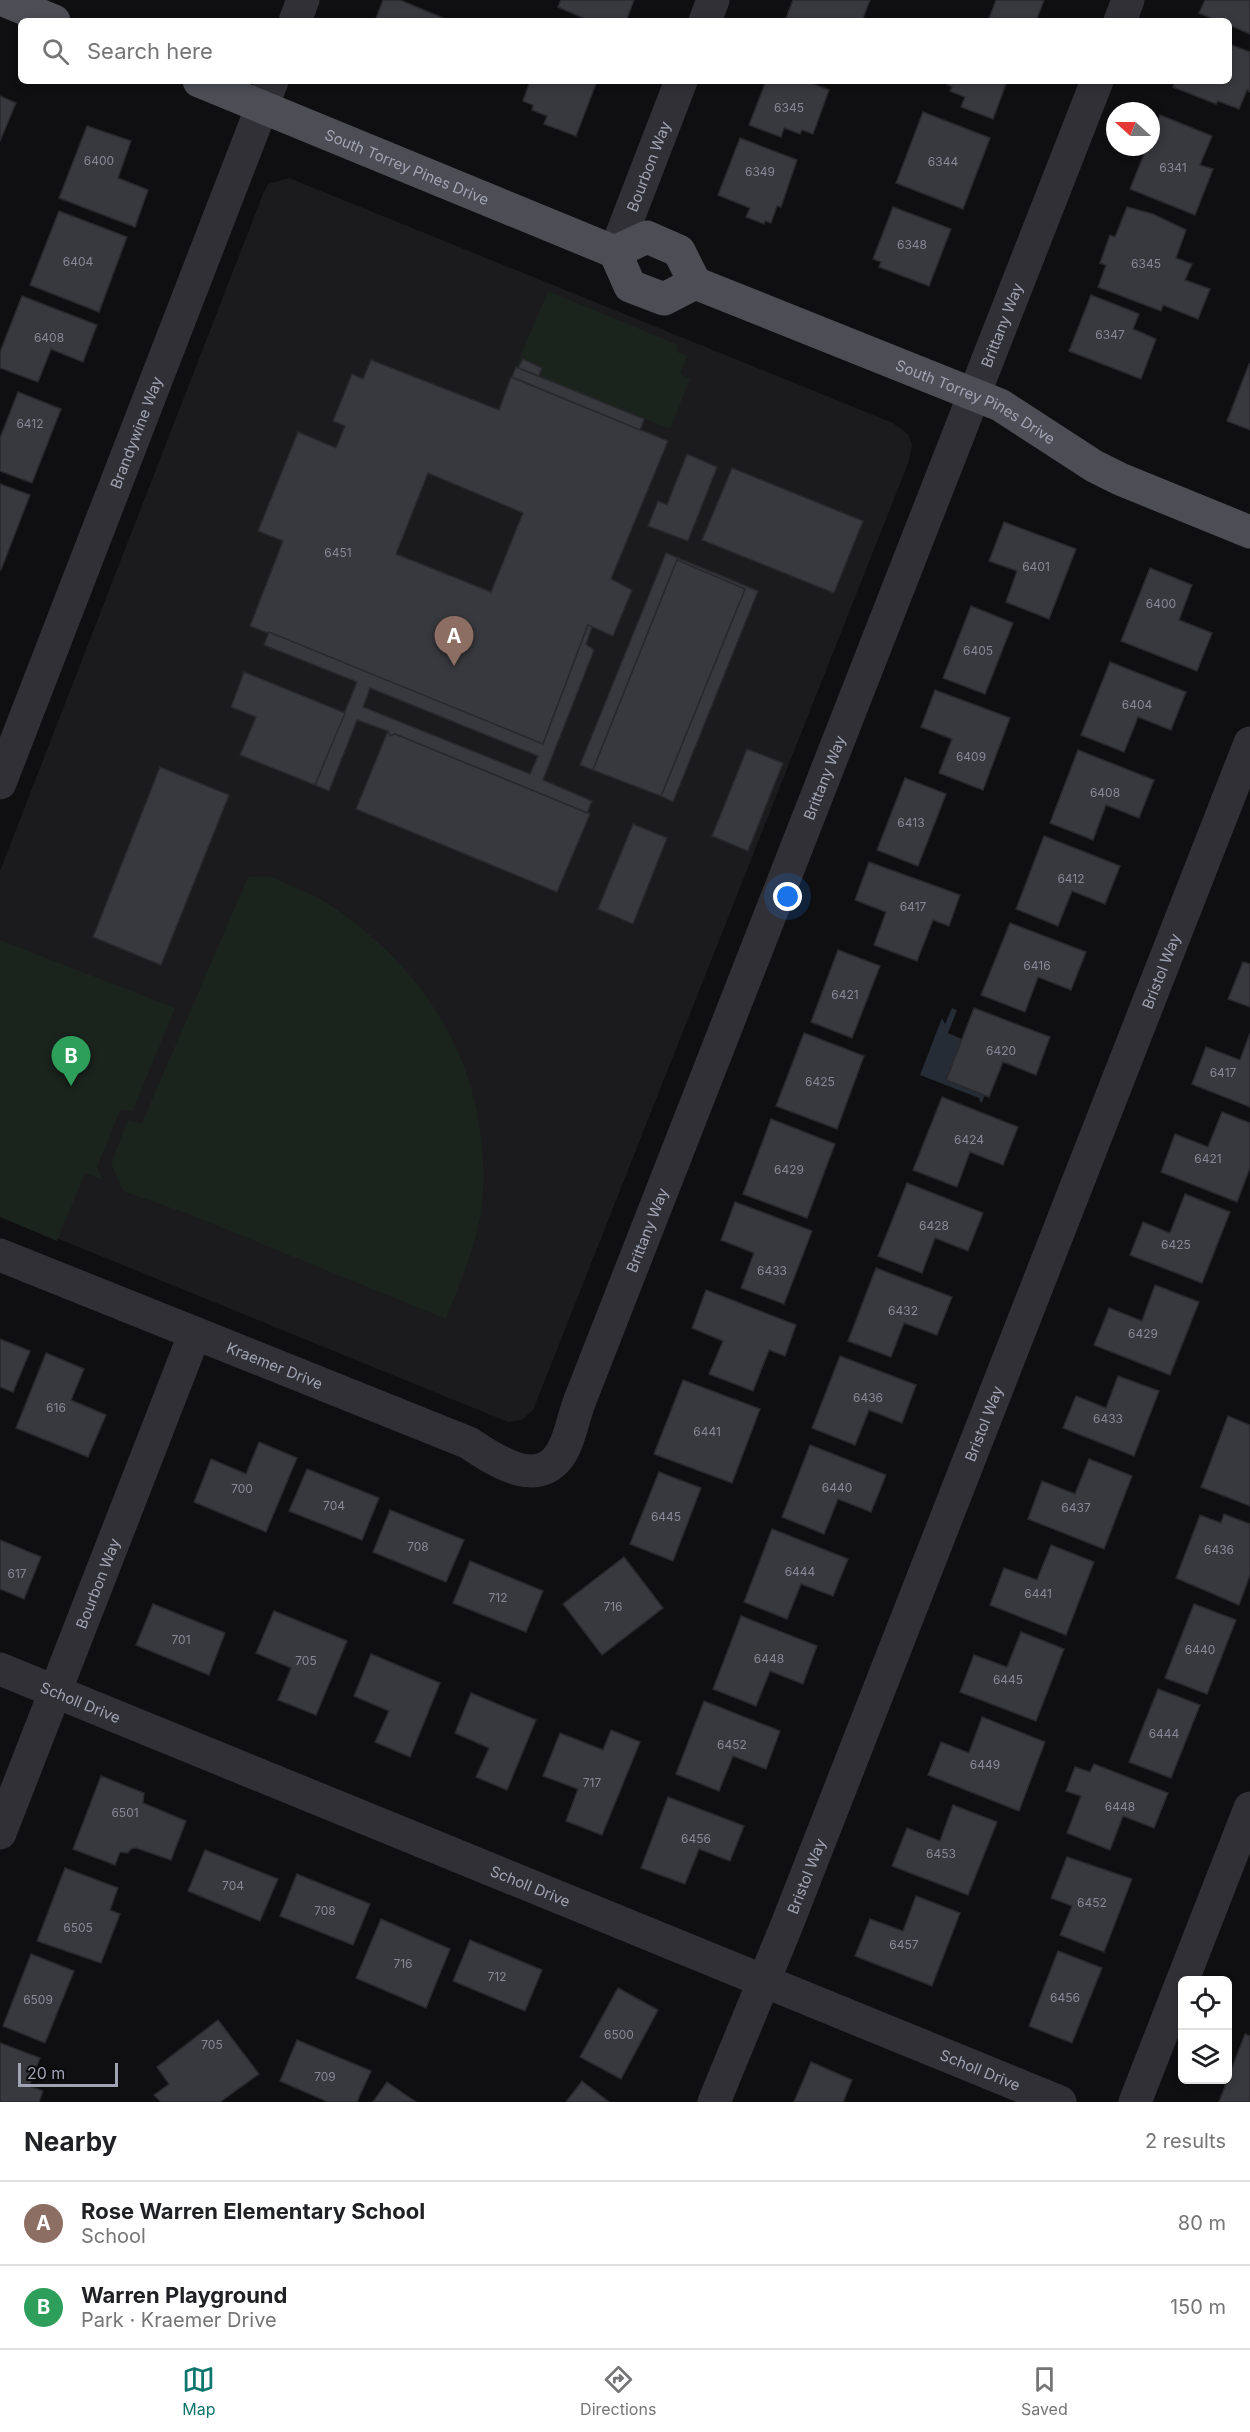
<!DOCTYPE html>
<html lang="en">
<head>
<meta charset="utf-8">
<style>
	body { margin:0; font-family:Inter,sans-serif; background:#f6f6f6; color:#202124 }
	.controls { position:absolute; right:18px; bottom:18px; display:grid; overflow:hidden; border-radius:9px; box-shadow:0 3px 9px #0003 }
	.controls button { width:54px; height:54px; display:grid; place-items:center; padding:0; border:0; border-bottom:2px solid #e0e0e0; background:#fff; color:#202124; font:30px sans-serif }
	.compass { position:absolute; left:1106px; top:102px; width:54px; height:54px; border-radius:50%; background:#fff; box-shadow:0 3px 9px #0003; rotate:291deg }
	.scale { position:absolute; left:18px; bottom:15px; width:100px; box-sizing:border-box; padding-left:6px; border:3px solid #9fa3b2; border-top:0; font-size:16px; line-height:21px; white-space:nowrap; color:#9fa3b2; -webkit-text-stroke:4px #0a0a0c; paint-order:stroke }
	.you { position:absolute; left:788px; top:897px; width:21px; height:21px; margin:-15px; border:4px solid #fff; border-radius:50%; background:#1a73e8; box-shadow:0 0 0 9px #1a73e833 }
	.badge { display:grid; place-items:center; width:39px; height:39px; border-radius:50%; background:#0f766e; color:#fff; font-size:20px; font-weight:700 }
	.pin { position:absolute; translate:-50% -50px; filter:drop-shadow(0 2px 3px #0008) }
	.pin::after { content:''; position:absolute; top:32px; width:21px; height:18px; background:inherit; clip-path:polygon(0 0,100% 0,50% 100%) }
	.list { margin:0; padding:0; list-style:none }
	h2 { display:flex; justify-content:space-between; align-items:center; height:78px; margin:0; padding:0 24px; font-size:26px }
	h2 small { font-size:20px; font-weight:400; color:#757577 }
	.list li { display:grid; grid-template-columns:39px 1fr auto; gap:18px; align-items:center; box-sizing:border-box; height:84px; padding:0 24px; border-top:2px solid #e0e0e0 }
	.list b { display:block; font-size:22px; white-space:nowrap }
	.list p { margin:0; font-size:20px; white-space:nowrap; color:#757577 }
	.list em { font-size:20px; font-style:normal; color:#757577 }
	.icon { flex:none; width:33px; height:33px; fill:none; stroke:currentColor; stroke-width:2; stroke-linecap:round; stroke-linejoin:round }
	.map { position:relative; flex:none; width:1250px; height:2102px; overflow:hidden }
	.search { position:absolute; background:#fff; box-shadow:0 3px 9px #0003; left:18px; right:18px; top:18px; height:66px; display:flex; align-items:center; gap:15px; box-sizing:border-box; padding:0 21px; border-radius:9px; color:#757577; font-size:22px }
	.sheet { height:246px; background:#fff }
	nav { display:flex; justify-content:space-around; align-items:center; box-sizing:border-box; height:84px; border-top:2px solid #e0e0e0; background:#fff; font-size:16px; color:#757577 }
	nav a { display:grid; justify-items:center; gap:3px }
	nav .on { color:#0f766e }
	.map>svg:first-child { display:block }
</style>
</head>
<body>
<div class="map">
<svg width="1250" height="2102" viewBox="0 0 1250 2102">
	<rect width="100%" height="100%" fill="#0f0f11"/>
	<polygon fill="#1b1b1e" points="289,178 893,423 909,435 912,445 909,461 533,1410 522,1420 508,1422 0,1215 0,871 263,194 268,184"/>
	<g fill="#1b231d">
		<polygon points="548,291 678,345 677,352 687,356 680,374 690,379 670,429 516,367"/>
		<path d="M269 876C288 885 310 892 327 903 429 970 489 1069 483 1193 481 1237 461 1279 446 1319L191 1215 123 1191 111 1163 128 1120 142 1123 248 877Z"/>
		<polygon points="0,940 175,1008 133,1110 120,1111 97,1167 103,1180 85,1173 57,1241 0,1217"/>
	</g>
	<polygon fill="#252c35" points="952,1008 957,1010 948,1033 962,1039 946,1080 985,1095 981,1104 979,1098 920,1075 942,1018 945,1024"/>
	<g fill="#38393e" stroke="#29292d" stroke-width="1.5" fill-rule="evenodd">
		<polygon points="383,0 400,0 450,21 375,21"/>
		<polygon points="561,0 634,0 626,21 590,21 558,7"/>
		<polygon points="793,0 870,0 862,21 785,21"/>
		<polygon points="996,0 1044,0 1036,21 988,21"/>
		<polygon points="1205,0 1250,0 1250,34 1229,25 1229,21 1218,21 1199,13"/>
		<polygon points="1229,44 1250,52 1250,92 1247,90 1239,109 1218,101 1216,104 1173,87 1175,81 1229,81"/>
		<polygon points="530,81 597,81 576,136 544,124 547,116 532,110 533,105 523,101"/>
		<polygon points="766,81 806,81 829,90 813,134 802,130 800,134 784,128 781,137 749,125"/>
		<polygon points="942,81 1007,81 993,119 961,107 965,97 950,91 952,87"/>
		<polygon points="0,96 16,103 0,141"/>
		<polygon points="923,112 990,138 963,209 896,183"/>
		<polygon points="1160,115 1212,136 1200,165 1213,169 1195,215 1130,189 1147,147 1151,147 1151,137"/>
		<polygon points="87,126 131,141 118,178 148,190 135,227 59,198"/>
		<polygon points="740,138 797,160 781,207 777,206 771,223 765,221 764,224 746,217 750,208 718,195"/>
		<polygon points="893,207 951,229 929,286 879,267 881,262 873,259"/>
		<polygon points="1127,207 1153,214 1186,230 1176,258 1192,264 1185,280 1210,289 1198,319 1163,305 1161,311 1098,287 1106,265 1100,263 1110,235 1115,237"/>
		<polygon points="59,211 127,237 99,312 30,285"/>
		<polygon points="1091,295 1139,314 1133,329 1156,339 1141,379 1069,351"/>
		<polygon points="22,296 97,325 83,362 51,349 38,382 0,368 0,352"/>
		<polygon points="523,359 542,368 539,376 518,368"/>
		<path d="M371 360 499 410 511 377 668 441 611 579 632 590 613 636 588 625 543 744 250 626 283 541 258 531 298 432 336 448 345 426 333 421 352 374 363 379ZM428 473 523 513 491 592 396 554Z"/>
		<polygon points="1249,364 1250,364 1250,430 1227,421"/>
		<polygon points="516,367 644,419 642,425 640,430 512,377"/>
		<polygon points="18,392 61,409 32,483 0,471 0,438"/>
		<polygon points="687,454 717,467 688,541 648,526 658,501 667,505"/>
		<polygon points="732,468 863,521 834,593 702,540"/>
		<polygon points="0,484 30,495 1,570 0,569"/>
		<polygon points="1004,522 1076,549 1049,619 1006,602 1017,571 989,561"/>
		<polygon points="666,553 758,591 673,802 661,796 745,589 677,560 593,770 580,765"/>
		<polygon points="677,560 745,589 661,796 593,770"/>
		<polygon points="1150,568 1192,585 1179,620 1212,633 1197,671 1121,641"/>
		<polygon points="971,606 1013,623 985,694 943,678"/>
		<path d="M588 625 592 627 586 644 594 650 543 780 592 801 587 813 395 734 390 736 388 731 357 720 329 791 315 785 357 682 264 645 269 632 543 744ZM370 688 538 756 530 774 363 707Z"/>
		<polygon points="1110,662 1186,692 1171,730 1138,717 1124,752 1081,735"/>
		<polygon points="244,672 345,713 315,785 240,755 256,717 231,707"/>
		<polygon points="935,690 1010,718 983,790 939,773 952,739 921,727"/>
		<polygon points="388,731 390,736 395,734 590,814 557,892 356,809"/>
		<polygon points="747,749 783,763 748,851 712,836"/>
		<polygon points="1078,750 1154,780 1139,818 1106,805 1093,840 1050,823"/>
		<polygon points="160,767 229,795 161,965 93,937"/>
		<polygon points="905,778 946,794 918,866 877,850"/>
		<polygon points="633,824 667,838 633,924 598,909"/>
		<polygon points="1044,836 1120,866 1105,904 1072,891 1058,926 1016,909"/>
		<polygon points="869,862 960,895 949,926 933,920 917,961 874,945 886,912 855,900"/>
		<polygon points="1010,923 1086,952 1071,990 1038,977 1025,1012 981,995"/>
		<polygon points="838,950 880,966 852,1038 811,1022"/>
		<polygon points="1243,962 1250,964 1250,1007 1228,999"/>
		<polygon points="974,1008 1050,1037 1036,1075 1003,1062 989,1097 946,1080"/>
		<polygon points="804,1033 864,1056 837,1129 776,1106"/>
		<polygon points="1250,1033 1250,1107 1192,1084 1206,1047 1240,1060"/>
		<polygon points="942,1097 1018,1127 1003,1165 970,1152 957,1187 913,1170"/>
		<polygon points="1222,1112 1250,1123 1250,1168 1237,1202 1161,1172 1175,1134 1208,1147"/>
		<polygon points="771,1119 835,1144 807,1218 743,1194"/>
		<polygon points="907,1183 983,1213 968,1251 935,1238 922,1273 878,1256"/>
		<polygon points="1185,1194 1230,1212 1202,1283 1130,1255 1143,1222 1170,1233"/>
		<polygon points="735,1202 812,1231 784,1304 741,1288 754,1253 721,1240"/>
		<polygon points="876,1268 952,1297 937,1335 904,1323 891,1357 848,1341"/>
		<polygon points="1155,1285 1199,1302 1170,1375 1094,1345 1109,1308 1142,1321"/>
		<polygon points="706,1290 796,1325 785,1356 769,1350 753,1391 709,1374 723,1341 692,1328"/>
		<polygon points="0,1339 30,1351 13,1392 0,1387"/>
		<polygon points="46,1353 84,1369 71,1400 106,1415 88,1457 16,1428"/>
		<polygon points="840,1356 916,1385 902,1423 869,1410 855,1445 812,1428"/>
		<polygon points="1118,1376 1159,1391 1134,1456 1063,1428 1076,1396 1106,1408"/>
		<polygon points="683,1380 760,1409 732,1483 654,1454"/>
		<polygon points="1228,1416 1250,1425 1250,1506 1201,1487"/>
		<polygon points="259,1442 297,1458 266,1532 194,1502 211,1459 246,1474"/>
		<polygon points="810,1445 886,1475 871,1512 838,1499 824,1534 782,1517"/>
		<polygon points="1089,1459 1132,1476 1104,1549 1028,1519 1042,1481 1075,1494"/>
		<polygon points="307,1469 379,1498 362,1540 289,1511"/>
		<polygon points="659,1472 701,1488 673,1561 630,1544"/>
		<polygon points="390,1510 464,1540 446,1582 373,1552"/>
		<polygon points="1224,1514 1250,1524 1250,1575 1239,1605 1176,1578 1200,1515 1221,1523"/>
		<polygon points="772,1529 848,1559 833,1596 801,1584 787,1619 744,1602"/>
		<polygon points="0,1540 41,1557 24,1599 0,1589"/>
		<polygon points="1051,1545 1094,1562 1066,1635 990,1605 1004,1568 1037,1580"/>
		<polygon points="624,1557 663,1608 602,1655 563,1604"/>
		<polygon points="470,1561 543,1591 526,1632 453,1603"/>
		<polygon points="153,1604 225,1633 209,1675 136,1645"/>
		<polygon points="1194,1604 1236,1620 1207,1694 1165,1678"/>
		<polygon points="274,1611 347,1641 316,1715 278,1700 291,1668 256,1653"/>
		<polygon points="741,1616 817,1646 803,1684 770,1671 756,1706 713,1689"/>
		<polygon points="1021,1632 1064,1649 1036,1721 960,1692 974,1655 1007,1667"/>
		<polygon points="371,1654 440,1683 410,1757 375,1742 389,1711 354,1696"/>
		<polygon points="1158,1689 1200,1705 1171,1778 1129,1762"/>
		<polygon points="471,1693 536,1720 507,1790 476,1777 489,1748 455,1733"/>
		<polygon points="704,1701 780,1731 766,1769 733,1756 719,1791 676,1774"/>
		<polygon points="982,1717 1045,1742 1019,1811 928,1775 941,1742 969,1753"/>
		<polygon points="611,1730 640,1742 602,1835 566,1821 578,1789 543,1776 560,1733 603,1750"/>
		<polygon points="1094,1764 1168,1793 1154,1828 1123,1816 1110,1850 1067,1833 1081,1796 1066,1791 1075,1767 1090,1772"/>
		<polygon points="101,1776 144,1793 143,1803 186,1821 171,1860 136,1848 131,1849 128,1853 120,1852 115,1865 73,1849"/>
		<polygon points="668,1797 744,1826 730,1861 699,1849 685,1884 641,1868"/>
		<polygon points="953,1805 997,1822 968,1895 892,1866 907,1828 940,1841"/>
		<polygon points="205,1850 278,1879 260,1921 188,1891"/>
		<polygon points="1067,1857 1132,1879 1104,1952 1060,1935 1072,1906 1051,1898"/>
		<polygon points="65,1868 118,1888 110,1910 120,1914 101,1963 37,1941"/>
		<polygon points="297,1874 370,1904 353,1945 280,1916"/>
		<polygon points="916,1896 960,1913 932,1986 855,1956 870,1919 903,1931"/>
		<polygon points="381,1919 450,1949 426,2008 356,1978"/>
		<polygon points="470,1940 542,1970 525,2011 453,1981"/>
		<polygon points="1058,1951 1102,1968 1072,2043 1029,2026"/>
		<polygon points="31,1954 74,1971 45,2043 3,2026"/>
		<polygon points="618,1988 658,2010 621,2079 580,2057"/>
		<polygon points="218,2020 259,2074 220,2102 161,2102 154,2095 169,2084 157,2067"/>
		<polygon points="1245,2034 1250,2036 1250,2102 1219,2102"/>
		<polygon points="297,2040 371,2071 357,2102 328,2102 280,2081"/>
		<polygon points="0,2043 40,2058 29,2086 43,2091 39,2102 0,2102"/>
		<polygon points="811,2062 852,2080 843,2102 794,2102"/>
		<polygon points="582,2081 609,2102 566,2102"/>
		<polygon points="387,2082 416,2102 373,2102"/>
	</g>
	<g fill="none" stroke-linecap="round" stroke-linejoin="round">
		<g stroke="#303036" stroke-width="33">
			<polyline points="295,21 303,0"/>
			<polyline points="705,21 713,0"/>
			<polyline points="1120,21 1128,0"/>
			<path id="s1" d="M615 252 681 81"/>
			<path id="s2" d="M0 783 272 81"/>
			<path id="s3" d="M0 1255 469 1443C496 1461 542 1493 564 1448 571 1434 574 1415 580 1400L1097 81"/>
			<path id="s4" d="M0 1669 1060 2102"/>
			<path id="s5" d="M0 1833 195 1333"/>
			<path id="s6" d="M714 2102 786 1927 1250 743"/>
			<polyline points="1135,2102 1250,1808"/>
		</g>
		<g stroke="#4c4d55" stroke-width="33">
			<polyline points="3,0 54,21"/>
			<path id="s7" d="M199 81 615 252 630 286 664 299 695 283"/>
			<path id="s8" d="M615 252 647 237 679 251 695 283 1000 405 1094 466 1120 479 1250 532"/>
		</g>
	</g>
	<g text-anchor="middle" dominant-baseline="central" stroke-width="6" stroke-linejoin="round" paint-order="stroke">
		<g font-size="12" fill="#858895">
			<text x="789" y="107">6345</text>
			<text x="99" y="160">6400</text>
			<text x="943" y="161">6344</text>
			<text x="1173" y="167">6341</text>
			<text x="760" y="171">6349</text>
			<text x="912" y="244">6348</text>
			<text x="78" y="261">6404</text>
			<text x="1146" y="263">6345</text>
			<text x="1110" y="334">6347</text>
			<text x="49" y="337">6408</text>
			<text x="30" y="423">6412</text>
			<text x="338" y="552">6451</text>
			<text x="1036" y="566">6401</text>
			<text x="1161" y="603">6400</text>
			<text x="978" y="650">6405</text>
			<text x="1137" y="704">6404</text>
			<text x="971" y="756">6409</text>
			<text x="1105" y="792">6408</text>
			<text x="911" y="822">6413</text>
			<text x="1071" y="878">6412</text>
			<text x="913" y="906">6417</text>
			<text x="1037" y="965">6416</text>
			<text x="845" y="994">6421</text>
			<text x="1001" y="1050">6420</text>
			<text x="1223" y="1072">6417</text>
			<text x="820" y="1081">6425</text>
			<text x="969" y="1139">6424</text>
			<text x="1208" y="1158">6421</text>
			<text x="789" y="1169">6429</text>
			<text x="934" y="1225">6428</text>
			<text x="1176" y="1244">6425</text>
			<text x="772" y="1270">6433</text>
			<text x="903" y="1310">6432</text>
			<text x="1143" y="1333">6429</text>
			<text x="868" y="1397">6436</text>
			<text x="56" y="1407">616</text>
			<text x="1108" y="1418">6433</text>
			<text x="707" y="1431">6441</text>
			<text x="837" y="1487">6440</text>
			<text x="242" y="1488">700</text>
			<text x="334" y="1505">704</text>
			<text x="1076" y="1507">6437</text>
			<text x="666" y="1516">6445</text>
			<text x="418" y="1546">708</text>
			<text x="1219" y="1549">6436</text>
			<text x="800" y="1571">6444</text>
			<text x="17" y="1573">617</text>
			<text x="1038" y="1593">6441</text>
			<text x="498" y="1597">712</text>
			<text x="613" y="1606">716</text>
			<text x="181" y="1639">701</text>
			<text x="1200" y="1649">6440</text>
			<text x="769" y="1658">6448</text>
			<text x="306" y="1660">705</text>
			<text x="1008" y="1679">6445</text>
			<text x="1164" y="1733">6444</text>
			<text x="732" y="1744">6452</text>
			<text x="985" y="1764">6449</text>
			<text x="592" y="1782">717</text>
			<text x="1120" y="1806">6448</text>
			<text x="125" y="1812">6501</text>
			<text x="696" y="1838">6456</text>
			<text x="941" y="1853">6453</text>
			<text x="233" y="1885">704</text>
			<text x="1092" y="1902">6452</text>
			<text x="325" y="1910">708</text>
			<text x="78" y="1927">6505</text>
			<text x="904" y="1944">6457</text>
			<text x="403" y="1963">716</text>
			<text x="497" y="1976">712</text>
			<text x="1065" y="1997">6456</text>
			<text x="38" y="1999">6509</text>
			<text x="619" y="2034">6500</text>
			<text x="212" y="2044">705</text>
			<text x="325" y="2076">709</text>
		</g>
		<g font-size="15" fill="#9fa3b2" stroke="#0a0a0c">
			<text stroke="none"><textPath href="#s7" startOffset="225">South Torrey Pines Drive</textPath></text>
			<text stroke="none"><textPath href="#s1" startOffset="92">Bourbon Way</textPath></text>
			<text stroke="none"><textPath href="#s3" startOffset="1822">Brittany Way</textPath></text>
			<text stroke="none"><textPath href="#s8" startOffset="411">South Torrey Pines Drive</textPath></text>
			<text stroke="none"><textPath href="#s2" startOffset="376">Brandywine Way</textPath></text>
			<text stroke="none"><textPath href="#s3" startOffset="1336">Brittany Way</textPath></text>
			<text stroke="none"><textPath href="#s6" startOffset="1216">Bristol Way</textPath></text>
			<text stroke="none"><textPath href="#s3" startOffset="850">Brittany Way</textPath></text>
			<text stroke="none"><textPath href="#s3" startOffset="296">Kraemer Drive</textPath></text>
			<text stroke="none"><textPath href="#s6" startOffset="730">Bristol Way</textPath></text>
			<text stroke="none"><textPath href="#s5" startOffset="268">Bourbon Way</textPath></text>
			<text stroke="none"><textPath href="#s4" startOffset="87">Scholl Drive</textPath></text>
			<text stroke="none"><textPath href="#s6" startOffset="244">Bristol Way</textPath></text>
			<text stroke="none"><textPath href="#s4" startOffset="573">Scholl Drive</textPath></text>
			<text stroke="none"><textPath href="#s4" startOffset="1059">Scholl Drive</textPath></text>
		</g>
	</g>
</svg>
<div class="controls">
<button><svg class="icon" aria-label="locate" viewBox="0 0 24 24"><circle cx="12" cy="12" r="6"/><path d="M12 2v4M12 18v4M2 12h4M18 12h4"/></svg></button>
<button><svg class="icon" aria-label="layers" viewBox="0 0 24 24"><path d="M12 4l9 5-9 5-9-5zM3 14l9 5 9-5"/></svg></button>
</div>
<svg class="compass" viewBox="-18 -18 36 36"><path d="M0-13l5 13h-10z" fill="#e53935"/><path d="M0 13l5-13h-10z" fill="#757577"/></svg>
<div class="scale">20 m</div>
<div class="you"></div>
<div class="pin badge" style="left:454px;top:666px;background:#8d6e63">A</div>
<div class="pin badge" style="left:71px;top:1086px;background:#2e9e5b">B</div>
<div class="search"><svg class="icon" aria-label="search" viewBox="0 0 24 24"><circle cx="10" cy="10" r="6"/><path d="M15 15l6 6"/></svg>Search here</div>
</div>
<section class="sheet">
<h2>Nearby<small>2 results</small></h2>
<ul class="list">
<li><span class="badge" style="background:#8d6e63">A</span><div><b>Rose Warren Elementary School</b><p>School</p></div><em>80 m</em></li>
<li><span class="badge" style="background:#2e9e5b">B</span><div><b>Warren Playground</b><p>Park · Kraemer Drive</p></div><em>150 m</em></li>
</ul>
</section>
<nav>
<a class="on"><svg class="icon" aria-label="map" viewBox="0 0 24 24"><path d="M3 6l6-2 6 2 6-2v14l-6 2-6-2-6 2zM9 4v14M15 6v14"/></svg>Map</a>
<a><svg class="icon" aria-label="directions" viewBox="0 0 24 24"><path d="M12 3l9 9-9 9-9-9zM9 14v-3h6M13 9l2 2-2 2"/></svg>Directions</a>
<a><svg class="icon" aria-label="saved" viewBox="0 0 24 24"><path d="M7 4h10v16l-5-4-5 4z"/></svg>Saved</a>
</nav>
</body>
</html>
